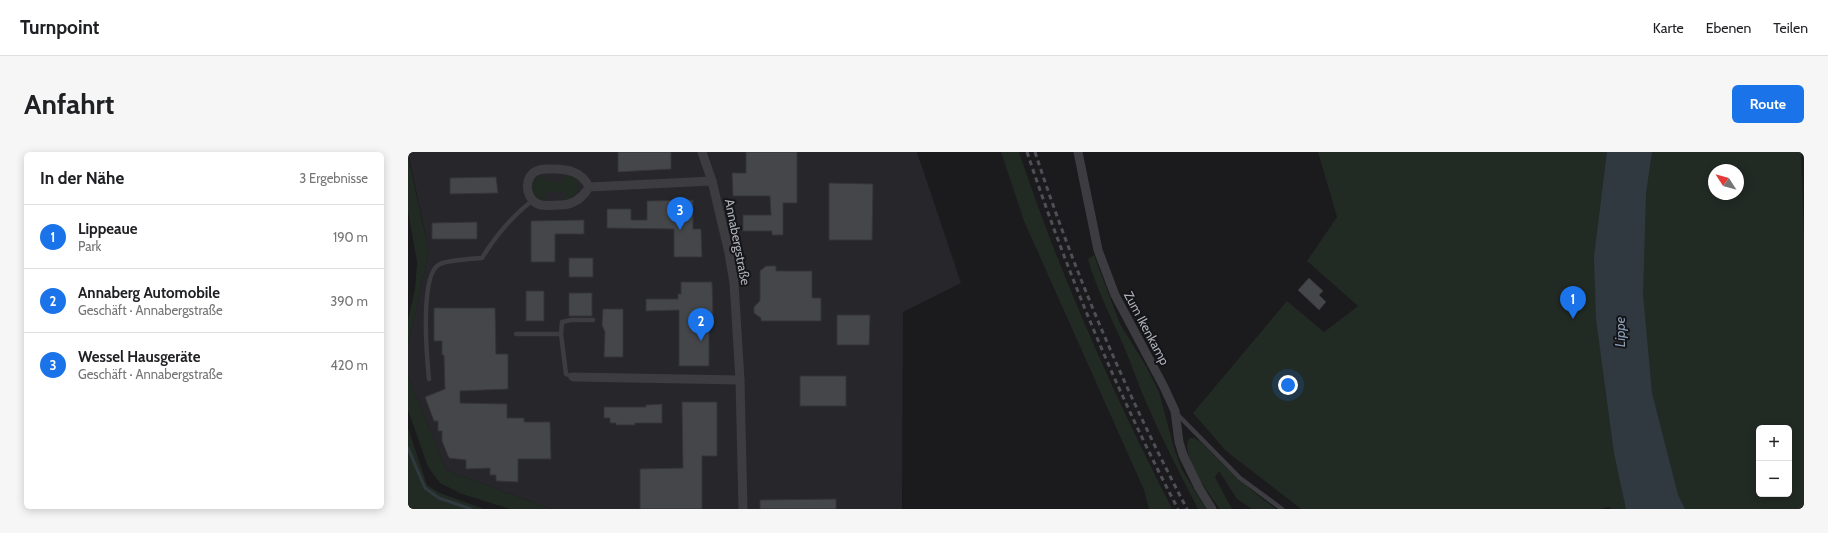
<!DOCTYPE html>
<html lang="de">
<head>
<meta charset="utf-8">
<style>
	body { margin:0; font-family:Cabin,sans-serif; background:#f6f6f6; color:#202124 }
	.controls { position:absolute; right:12px; bottom:12px; display:grid; overflow:hidden; border-radius:6px; box-shadow:0 2px 10px #0003 }
	.controls button { width:36px; height:36px; display:grid; place-items:center; padding:0; border:0; border-bottom:1px solid #e0e0e0; background:#fff; color:#202124; font:20px sans-serif }
	.compass { position:absolute; left:1300px; top:12px; width:36px; height:36px; border-radius:50%; background:#fff; box-shadow:0 2px 10px #0003; rotate:306deg }
	.you { position:absolute; left:880px; top:233px; width:14px; height:14px; margin:-10px; border:3px solid #fff; border-radius:50%; background:#1a73e8; box-shadow:0 0 0 6px #1a73e833 }
	.badge { display:grid; place-items:center; width:26px; height:26px; border-radius:50%; background:#1a73e8; color:#fff; font-size:13px; font-weight:700 }
	.pin { position:absolute; translate:-50% -33px; filter:drop-shadow(0 1px 2px #0008) }
	.pin::after { content:''; position:absolute; top:21px; width:14px; height:12px; background:inherit; clip-path:polygon(0 0,100% 0,50% 100%) }
	.list { margin:0; padding:0; list-style:none }
	h2 { display:flex; justify-content:space-between; align-items:center; height:52px; margin:0; padding:0 16px; font-size:17px }
	h2 small { font-size:13px; font-weight:400; color:#757577 }
	.list li { display:grid; grid-template-columns:26px 1fr auto; gap:12px; align-items:center; box-sizing:border-box; height:64px; padding:0 16px; border-top:1px solid #e0e0e0 }
	.list b { display:block; font-size:15px; white-space:nowrap }
	.list p { margin:0; font-size:13px; white-space:nowrap; color:#757577 }
	.list em { font-size:13px; font-style:normal; color:#757577 }
	.map { position:relative; flex:none; width:1396px; height:357px; overflow:hidden; border-radius:6px }
	header { display:flex; align-items:center; gap:24px; box-sizing:border-box; height:56px; padding:0 20px; background:#fff; border-bottom:1px solid #e0e0e0 }
	header strong { font-size:19px }
	nav { display:flex; gap:22px; margin-inline-start:auto; font-size:14px }
	.intro { display:flex; align-items:center; justify-content:space-between; box-sizing:border-box; height:96px; padding:0 24px }
	h1 { margin:0; font-size:28px }
	.button { padding:10px 18px; border-radius:6px; background:#1a73e8; color:#fff; font-size:14px; font-weight:700 }
	main { display:flex; gap:24px; padding:0 24px }
	aside { flex:1; background:#fff; border-radius:6px; box-shadow:0 2px 10px #0003 }
	.map>svg:first-child { display:block }
</style>
</head>
<body>
<header>
<strong>Turnpoint</strong>
<nav><a>Karte</a><a>Ebenen</a><a>Teilen</a></nav>
</header>
<div class="intro"><h1>Anfahrt</h1><a class="button">Route</a></div>
<main>
<aside>
<h2>In der Nähe<small>3 Ergebnisse</small></h2>
<ul class="list">
<li><span class="badge">1</span><div><b>Lippeaue</b><p>Park</p></div><em>190 m</em></li>
<li><span class="badge">2</span><div><b>Annaberg Automobile</b><p>Geschäft · Annabergstraße</p></div><em>390 m</em></li>
<li><span class="badge">3</span><div><b>Wessel Hausgeräte</b><p>Geschäft · Annabergstraße</p></div><em>420 m</em></li>
</ul>
</aside>
<div class="map">
<svg width="1396" height="357" viewBox="0 0 1396 357">
	<rect width="100%" height="100%" fill="#1b1a1d"/>
	<polygon fill="#27262a" points="0,0 509,0 553,131 495,160 494,357 143,357 38,318 0,224 0,194 21,99"/>
	<g fill="#222a24" fill-rule="evenodd">
		<path d="M593 0H611C652 123 705 241 764 357H741L736 338 616 69Z"/>
		<path d="M910 0H1393L1396 90V357H1204L1200 355 1194 357H893L818 299 785 261 879 149 916 180 950 154 899 109 929 65ZM1306 18H1330V42H1306ZM1351 276H1381V342H1351Z"/>
		<polygon points="0,4 21,99 0,194 0,168 7,137 9,110 0,59"/>
		<path d="M138 21V29H156L157 21 167 25C175 36 168 46 156 48V40H138L137 48 129 46C119 36 124 23 138 21Z"/>
		<path d="M686 103 712 172 738 214 751 240 766 296 774 318 798 357H790C772 322 754 287 738 250 731 235 726 218 719 202 706 170 689 140 680 107Z"/>
		<polygon points="0,224 38,318 143,357 102,357 54,342 32,331 20,315 0,258"/>
		<polygon points="0,276 19,333 32,341 76,357 0,357"/>
		<path d="M782 286H786L792 289C816 314 840 337 868 357H844L829 347 811 319 807 325 824 357H812C803 345 769 299 782 286Z"/>
	</g>
	<polygon fill="#313940" points="1199,0 1244,0 1238,41 1235,142 1244,241 1270,343 1277,357 1218,357 1206,301 1188,167 1186,105"/>
	<g fill="none" stroke-linecap="round" stroke-linejoin="round">
		<polyline stroke="#313940" stroke-width="3" points="0,296 17,336 31,346 63,357"/>
	</g>
	<g fill="#45464a" stroke="#353538">
		<polygon points="210,0 263,0 263,17 210,20"/>
		<polygon points="338,0 389,0 389,51 375,51 375,83 364,83 364,79 335,79 335,63 363,63 362,44 325,44 324,21 338,21"/>
		<polygon points="88,25 90,41 42,42 42,26"/>
		<polygon points="421,31 465,32 464,88 421,88"/>
		<polygon points="285,48 285,77 293,77 294,105 266,105 266,77 199,76 199,57 223,57 223,68 239,68 239,49"/>
		<polygon points="176,68 176,82 147,82 147,110 123,110 123,69"/>
		<polygon points="69,70 69,87 24,87 24,71"/>
		<rect x="161" y="106" width="24" height="19"/>
		<polygon points="358,114 368,114 368,119 404,119 404,146 413,146 413,169 353,169 353,166 346,161 346,155 352,149 352,119"/>
		<polygon points="901,126 915,139 911,143 918,150 911,158 890,138"/>
		<polygon points="273,130 304,130 305,163 301,163 301,214 271,214 271,158 238,159 238,147 270,147 270,142 273,142"/>
		<rect x="118" y="139" width="18" height="30"/>
		<rect x="161" y="141" width="23" height="23"/>
		<polygon points="26,156 87,156 88,202 100,202 100,237 52,239 52,251 99,252 99,266 116,266 116,270 142,270 143,307 110,307 110,330 88,329 88,323 82,323 82,316 58,317 58,308 41,306 34,289 34,279 30,279 30,269 26,269 17,245 37,237 36,203 34,203 34,189 26,189"/>
		<polygon points="195,157 215,157 215,205 196,205 197,180 194,173"/>
		<polygon points="429,163 462,163 461,193 429,193"/>
		<rect x="392" y="224" width="46" height="30"/>
		<polygon points="274,250 309,250 309,304 294,304 294,357 232,357 232,317 275,316"/>
		<polygon points="254,252 254,271 227,271 227,273 208,273 208,271 202,271 202,266 196,266 196,255 238,255 238,253"/>
		<polygon points="428,347 428,357 352,357 352,348"/>
	</g>
	<g fill="none" stroke-linecap="round" stroke-linejoin="round">
		<g stroke="#3c3c41" stroke-width="4.5">
			<polyline points="108,182 153,182"/>
			<polyline points="165,225 158,222 153,182 154,170 163,168 185,168"/>
			<path d="M21 227C19 207 11 121 32 112 41 108 63 107 74 106 88 83 103 65 125 48"/>
			<polyline points="769,262 832,326 874,357"/>
		</g>
		<g stroke="#3c3c41" stroke-width="9">
			<polyline points="294,0 304,29 321,101 326,131 332,228 335,357"/>
			<polyline points="670,0 690,98 707,143 756,235 767,259 771,290 775,303 791,336 804,357"/>
			<path d="M181 35C174 20 161 17 145 17 138 17 131 16 125 21 115 31 119 50 133 53 139 54 146 53 152 53 165 53 174 47 181 35L304 29"/>
			<polyline points="165,225 332,228"/>
		</g>
		<g stroke="#4f5056" stroke-width="3" stroke-dasharray="5 4" stroke-linecap="butt">
			<path d="M619 0C660 123 710 243 770 357"/>
			<path d="M627 0C667 123 719 243 779 357"/>
		</g>
	</g>
	<g text-anchor="middle" dominant-baseline="central" stroke-width="4" stroke-linejoin="round" paint-order="stroke">
		<g font-size="13" fill="#aeb1bb" stroke="#151518">
			<text transform="translate(330 90) rotate(79)">Annabergstraße</text>
			<text transform="translate(739 176) rotate(62)">Zum Ikenkamp</text>
		</g>
		<g font-size="14" font-style="italic" fill="#879db4" stroke="#151518">
			<text transform="translate(1212 180) rotate(-90)">Lippe</text>
		</g>
	</g>
</svg>
<div class="controls">
<button>+</button>
<button>−</button>
</div>
<svg class="compass" viewBox="-18 -18 36 36"><path d="M0-13l5 13h-10z" fill="#e53935"/><path d="M0 13l5-13h-10z" fill="#757577"/></svg>
<div class="you"></div>
<div class="pin badge" style="left:1165px;top:167px">1</div>
<div class="pin badge" style="left:293px;top:189px">2</div>
<div class="pin badge" style="left:272px;top:78px">3</div>
</div>
</main>
</body>
</html>
